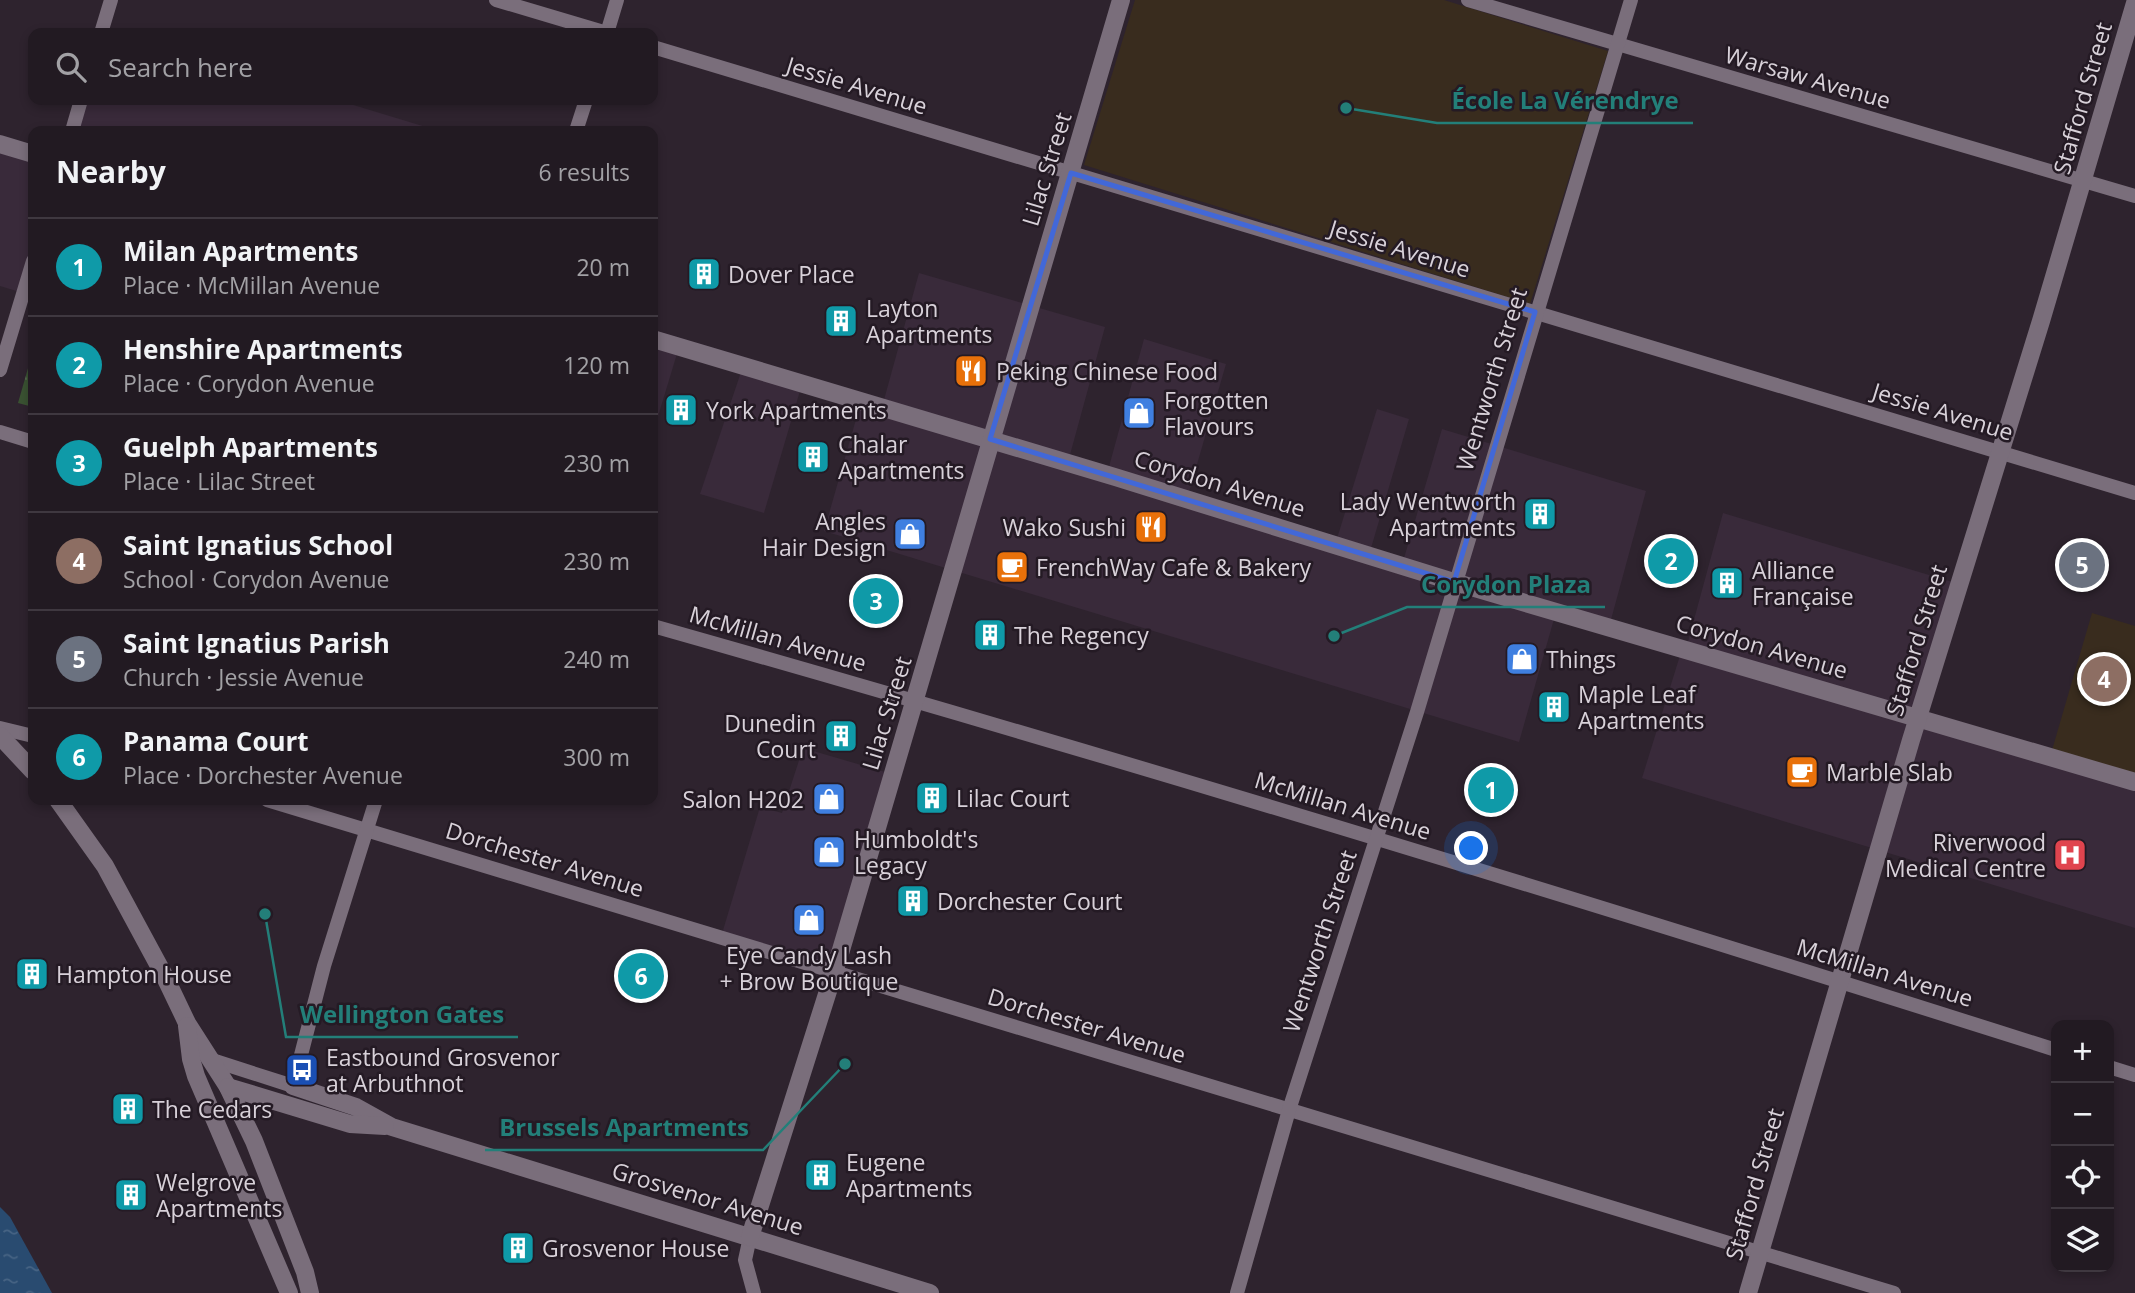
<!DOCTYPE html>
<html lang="en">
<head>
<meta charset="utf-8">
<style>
	body { margin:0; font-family:"Open Sans",sans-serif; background:#2e272f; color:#f1f3f6 }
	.controls { position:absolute; right:21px; bottom:21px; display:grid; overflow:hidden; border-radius:14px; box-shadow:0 4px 10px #0003 }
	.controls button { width:63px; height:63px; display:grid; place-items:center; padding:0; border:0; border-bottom:2px solid #3f3840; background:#221a22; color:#f1f3f6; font:35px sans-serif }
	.you { position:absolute; left:1472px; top:849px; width:24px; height:24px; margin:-18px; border:5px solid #fff; border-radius:50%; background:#1a73e8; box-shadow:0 0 0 10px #1a73e833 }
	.badge { display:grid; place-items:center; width:46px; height:46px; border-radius:50%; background:#b5c249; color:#fff; font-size:23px; font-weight:700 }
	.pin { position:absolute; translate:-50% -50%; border:4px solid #fff; box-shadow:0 2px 7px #0006 }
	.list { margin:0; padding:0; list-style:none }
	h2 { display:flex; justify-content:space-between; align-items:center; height:91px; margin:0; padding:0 28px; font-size:30px }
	h2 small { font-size:23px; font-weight:400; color:#a2a1a5 }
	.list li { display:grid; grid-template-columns:46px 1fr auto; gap:21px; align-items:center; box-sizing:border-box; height:98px; padding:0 28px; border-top:2px solid #3f3840 }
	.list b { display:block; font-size:26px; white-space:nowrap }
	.list p { margin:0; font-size:23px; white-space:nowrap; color:#a2a1a5 }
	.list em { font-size:23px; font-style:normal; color:#a2a1a5 }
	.icon { flex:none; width:38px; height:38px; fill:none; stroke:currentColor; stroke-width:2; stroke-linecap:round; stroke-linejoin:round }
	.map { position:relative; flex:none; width:2135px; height:1293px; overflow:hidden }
	.search { position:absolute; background:#221a22; box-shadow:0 4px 10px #0003; left:28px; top:28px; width:630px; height:77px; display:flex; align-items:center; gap:18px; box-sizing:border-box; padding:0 24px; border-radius:14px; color:#a2a1a5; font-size:26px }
	.panel { position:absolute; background:#221a22; box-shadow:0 4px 10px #0003; left:28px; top:126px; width:630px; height:679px; border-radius:14px }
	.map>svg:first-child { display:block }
</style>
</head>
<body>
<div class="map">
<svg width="2135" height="1293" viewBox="0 0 2135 1293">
	<defs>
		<pattern id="grass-tufts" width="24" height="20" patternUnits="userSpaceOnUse" patternTransform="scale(1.75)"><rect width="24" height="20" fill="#3a5232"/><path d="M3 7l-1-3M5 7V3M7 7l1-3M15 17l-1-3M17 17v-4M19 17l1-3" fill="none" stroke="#566a4f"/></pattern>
		<pattern id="water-ripples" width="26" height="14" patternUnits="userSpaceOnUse" patternTransform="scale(1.75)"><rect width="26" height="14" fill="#294b70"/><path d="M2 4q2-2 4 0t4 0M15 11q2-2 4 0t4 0" fill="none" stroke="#476484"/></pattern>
	</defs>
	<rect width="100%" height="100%" fill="#2e232e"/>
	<g fill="#392a3a">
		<polygon points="81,100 337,100 439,131 72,131"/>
		<polygon points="0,143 33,153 33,296 0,286"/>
		<polygon points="919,273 1105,327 1068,462 1107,474 1144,339 1226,364 1187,499 1335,545 1377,409 1409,419 1369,555 1402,565 1442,429 1646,491 1609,627 1556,612 1519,742 824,531 861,402 882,407"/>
		<polygon points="653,340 679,347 653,433"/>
		<polygon points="743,366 802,384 764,513 700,494"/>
		<polygon points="1723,513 1959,584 1918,717 2135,782 2135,928 1642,778 1682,649 1686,649"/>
		<polygon points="803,748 892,774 834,972 721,937 760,807 782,813"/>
	</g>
	<g fill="#392c1e">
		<polygon points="1135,0 1444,0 1608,51 1530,304 1084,165"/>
		<polygon points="2092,613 2135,626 2135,782 2050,757"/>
	</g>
	<polygon fill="url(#grass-tufts)" points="33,351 33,407 18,403"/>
	<polygon fill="url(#water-ripples)" points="0,1207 10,1217 52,1293 0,1293"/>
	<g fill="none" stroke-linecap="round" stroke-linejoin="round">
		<g stroke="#7a6e7b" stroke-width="14">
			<polyline points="496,0 607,33"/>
			<polyline points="1468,0 2135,196"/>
			<polyline points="101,33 111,0"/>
			<polyline points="607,33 617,0"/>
			<polyline points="653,47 2135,493"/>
			<polyline points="72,131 81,100"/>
			<polyline points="576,131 586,100"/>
			<polyline points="0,370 33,261"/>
			<polyline points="0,432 33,442"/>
			<path d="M653 626C1123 759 1590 902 2056 1050"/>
			<polyline points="0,728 33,736"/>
			<polyline points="267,800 1894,1293"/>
			<polyline points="212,1060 293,1086 324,966 376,800"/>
			<polyline points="2109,1067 2135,1075"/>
			<polyline points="750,1237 745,1260 754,1293"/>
			<polyline points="1237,1293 1289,1110 1417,712 1631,0"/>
		</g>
		<g stroke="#7a6e7b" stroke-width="18">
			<polyline points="0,144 33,154"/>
			<polyline points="653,339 1115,477 1454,582 2135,782"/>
			<polyline points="0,736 33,771"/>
			<polyline points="58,800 105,866 165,977 187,1023 228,1087 254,1141 305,1272 310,1293"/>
			<polyline points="187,1026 191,1059 196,1076 289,1293"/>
			<polyline points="293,1086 356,1107 392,1127 930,1293"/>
			<polyline points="228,1087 350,1124 385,1126"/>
			<polyline points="750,1237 841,950 1121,0"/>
			<polyline points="1748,1293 1911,740 2041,321 2135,3"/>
		</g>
	</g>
	<path fill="none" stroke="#4268d8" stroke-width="5" stroke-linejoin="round" d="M1071 173 1535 312 1454 582 990 439Z"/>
	<defs>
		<symbol id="building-square" viewBox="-11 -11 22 22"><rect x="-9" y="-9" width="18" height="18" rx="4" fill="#0f9aa8" stroke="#241a24"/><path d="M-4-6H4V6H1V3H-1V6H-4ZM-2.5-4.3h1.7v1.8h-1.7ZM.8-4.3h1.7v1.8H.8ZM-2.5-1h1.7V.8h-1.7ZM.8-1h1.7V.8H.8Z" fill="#fff"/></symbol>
		<symbol id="restaurant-square" viewBox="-11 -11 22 22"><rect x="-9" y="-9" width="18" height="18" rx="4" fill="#e8710a" stroke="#241a24"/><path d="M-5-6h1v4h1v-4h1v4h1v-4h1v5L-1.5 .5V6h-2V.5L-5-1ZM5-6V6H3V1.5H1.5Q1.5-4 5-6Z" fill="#fff"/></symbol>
		<symbol id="shop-square" viewBox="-11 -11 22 22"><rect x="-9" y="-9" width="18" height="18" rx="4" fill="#3f7fe0" stroke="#241a24"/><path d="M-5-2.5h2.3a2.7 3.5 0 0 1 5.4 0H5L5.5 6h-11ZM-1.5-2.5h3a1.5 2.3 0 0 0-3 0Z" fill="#fff"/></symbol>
		<symbol id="cafe-square" viewBox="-11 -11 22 22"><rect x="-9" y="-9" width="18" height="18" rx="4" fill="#e8710a" stroke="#241a24"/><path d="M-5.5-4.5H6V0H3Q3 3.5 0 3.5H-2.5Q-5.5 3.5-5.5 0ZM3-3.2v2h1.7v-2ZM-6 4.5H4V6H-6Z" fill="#fff"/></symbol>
		<symbol id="hospital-square" viewBox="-11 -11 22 22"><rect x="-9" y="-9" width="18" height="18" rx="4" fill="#e0444e" stroke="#241a24"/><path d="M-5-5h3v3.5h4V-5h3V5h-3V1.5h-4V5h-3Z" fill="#fff"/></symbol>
		<symbol id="bus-square" viewBox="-11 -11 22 22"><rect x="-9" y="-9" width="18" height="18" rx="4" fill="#1a4fb4" stroke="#241a24"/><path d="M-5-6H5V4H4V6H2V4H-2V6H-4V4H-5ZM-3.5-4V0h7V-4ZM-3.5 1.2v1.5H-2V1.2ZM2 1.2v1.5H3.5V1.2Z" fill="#fff"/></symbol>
	</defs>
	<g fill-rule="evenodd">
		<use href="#building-square" x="685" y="255" width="38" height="38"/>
		<use href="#building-square" x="822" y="302" width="38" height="38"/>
		<use href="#restaurant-square" x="952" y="352" width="38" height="38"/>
		<use href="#building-square" x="662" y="391" width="38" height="38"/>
		<use href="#shop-square" x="1120" y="394" width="38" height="38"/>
		<use href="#building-square" x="794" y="438" width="38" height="38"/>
		<use href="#building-square" x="1521" y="495" width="38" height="38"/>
		<use href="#restaurant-square" x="1132" y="508" width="38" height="38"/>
		<use href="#shop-square" x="891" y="515" width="38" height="38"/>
		<use href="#cafe-square" x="993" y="548" width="38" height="38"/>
		<use href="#building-square" x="1708" y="564" width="38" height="38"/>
		<use href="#building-square" x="971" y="616" width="38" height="38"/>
		<use href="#shop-square" x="1503" y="640" width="38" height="38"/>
		<use href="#building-square" x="1535" y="688" width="38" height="38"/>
		<use href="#building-square" x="822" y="717" width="38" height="38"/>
		<use href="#cafe-square" x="1783" y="753" width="38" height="38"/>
		<use href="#building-square" x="913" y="779" width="38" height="38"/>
		<use href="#shop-square" x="810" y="780" width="38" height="38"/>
		<use href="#shop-square" x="810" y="833" width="38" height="38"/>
		<use href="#hospital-square" x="2051" y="836" width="38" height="38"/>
		<use href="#building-square" x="894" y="882" width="38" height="38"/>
		<use href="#shop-square" x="790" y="901" width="38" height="38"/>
		<use href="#building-square" x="13" y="955" width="38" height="38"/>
		<use href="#bus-square" x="283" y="1051" width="38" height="38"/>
		<use href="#building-square" x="109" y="1090" width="38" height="38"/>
		<use href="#building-square" x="802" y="1156" width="38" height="38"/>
		<use href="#building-square" x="112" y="1176" width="38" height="38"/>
		<use href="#building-square" x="499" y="1229" width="38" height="38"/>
	</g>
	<g text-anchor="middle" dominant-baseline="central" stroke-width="5" stroke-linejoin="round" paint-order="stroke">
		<g font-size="23" fill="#d8d1d9" stroke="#241a24">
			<text transform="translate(1808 77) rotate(16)">Warsaw Avenue</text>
			<text transform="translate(857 85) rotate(17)">Jessie Avenue</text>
			<text transform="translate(2082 98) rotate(-74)">Stafford Street</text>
			<text transform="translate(1046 169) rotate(-73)">Lilac Street</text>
			<text transform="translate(1400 248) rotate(17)">Jessie Avenue</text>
			<text transform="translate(1491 379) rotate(-73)">Wentworth Street</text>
			<text transform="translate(1943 411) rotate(17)">Jessie Avenue</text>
			<text transform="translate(1220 483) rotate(17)">Corydon Avenue</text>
			<text transform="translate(778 638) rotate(16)">McMillan Avenue</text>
			<text transform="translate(1916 640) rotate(-73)">Stafford Street</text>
			<text transform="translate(1762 646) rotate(16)">Corydon Avenue</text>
			<text transform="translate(886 713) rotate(-73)">Lilac Street</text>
			<text transform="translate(1343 805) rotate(17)">McMillan Avenue</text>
			<text transform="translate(545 859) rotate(17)">Dorchester Avenue</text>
			<text transform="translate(1319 941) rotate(-72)">Wentworth Street</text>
			<text transform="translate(1885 972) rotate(17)">McMillan Avenue</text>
			<text transform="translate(1087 1025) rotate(17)">Dorchester Avenue</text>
			<text transform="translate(1754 1184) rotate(-74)">Stafford Street</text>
			<text transform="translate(708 1198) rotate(17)">Grosvenor Avenue</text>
		</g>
		<g font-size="23" fill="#d8d1d9" stroke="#241a24" text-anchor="start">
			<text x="728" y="274">Dover Place</text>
			<text x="866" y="308">Layton<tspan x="866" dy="26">Apartments</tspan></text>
			<text x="996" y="371">Peking Chinese Food</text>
			<text x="1164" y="400">Forgotten<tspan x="1164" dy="26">Flavours</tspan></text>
			<text x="706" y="410">York Apartments</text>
			<text x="838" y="444">Chalar<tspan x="838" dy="26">Apartments</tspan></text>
			<text x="1516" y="501" text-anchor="end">Lady Wentworth<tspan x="1516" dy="26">Apartments</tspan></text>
			<text x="886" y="521" text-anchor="end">Angles<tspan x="886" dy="26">Hair Design</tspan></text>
			<text x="1126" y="527" text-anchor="end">Wako Sushi</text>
			<text x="1036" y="567">FrenchWay Cafe &amp; Bakery</text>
			<text x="1752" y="570">Alliance<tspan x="1752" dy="26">Française</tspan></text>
			<text x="1014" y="635">The Regency</text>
			<text x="1546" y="659">Things</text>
			<text x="1578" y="694">Maple Leaf<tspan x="1578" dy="26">Apartments</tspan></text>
			<text x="816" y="723" text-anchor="end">Dunedin<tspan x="816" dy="26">Court</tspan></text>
			<text x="1826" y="772">Marble Slab</text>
			<text x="956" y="798">Lilac Court</text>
			<text x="804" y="799" text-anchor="end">Salon H202</text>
			<text x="854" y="839">Humboldt's<tspan x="854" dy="26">Legacy</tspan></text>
			<text x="2046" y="842" text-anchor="end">Riverwood<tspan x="2046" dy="26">Medical Centre</tspan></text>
			<text x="937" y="901">Dorchester Court</text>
			<text x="809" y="955" text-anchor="middle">Eye Candy Lash<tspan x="809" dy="26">+ Brow Boutique</tspan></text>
			<text x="56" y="974">Hampton House</text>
			<text x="326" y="1057">Eastbound Grosvenor<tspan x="326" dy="26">at Arbuthnot</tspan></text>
			<text x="152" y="1109">The Cedars</text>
			<text x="846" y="1162">Eugene<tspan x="846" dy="26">Apartments</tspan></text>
			<text x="156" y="1182">Welgrove<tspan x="156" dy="26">Apartments</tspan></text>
			<text x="542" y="1248">Grosvenor House</text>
		</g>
	</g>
	<path fill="none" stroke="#237f79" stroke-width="2.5" d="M1346 108L1437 123H1693M1334 636L1407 607H1605M265 914L286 1037H518M845 1064L763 1150H485"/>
	<g fill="#237f79" stroke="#241a24" stroke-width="2.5">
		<circle cx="1346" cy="108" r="7"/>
		<circle cx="1334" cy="636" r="7"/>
		<circle cx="265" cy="914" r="7"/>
		<circle cx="845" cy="1064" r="7"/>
	</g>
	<g font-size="24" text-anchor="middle" font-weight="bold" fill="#237f79" stroke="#241a24" stroke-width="5" stroke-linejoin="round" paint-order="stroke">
		<text x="1565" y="109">École La Vérendrye</text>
		<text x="1506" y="593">Corydon Plaza</text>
		<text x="402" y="1023">Wellington Gates</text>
		<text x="624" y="1136">Brussels Apartments</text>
	</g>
</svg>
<div class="controls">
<button>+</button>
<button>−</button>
<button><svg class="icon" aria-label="locate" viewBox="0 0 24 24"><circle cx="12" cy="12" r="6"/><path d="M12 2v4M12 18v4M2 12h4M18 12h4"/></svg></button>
<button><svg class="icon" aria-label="layers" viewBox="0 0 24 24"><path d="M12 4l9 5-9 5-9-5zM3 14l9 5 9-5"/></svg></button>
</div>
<div class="you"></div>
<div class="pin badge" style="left:1491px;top:790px;background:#0f9aa8">1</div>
<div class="pin badge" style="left:1671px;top:561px;background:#0f9aa8">2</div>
<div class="pin badge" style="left:876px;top:601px;background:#0f9aa8">3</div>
<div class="pin badge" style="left:2104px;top:679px;background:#8d6e63">4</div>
<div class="pin badge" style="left:2082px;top:565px;background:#6b7280">5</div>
<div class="pin badge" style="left:641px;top:976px;background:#0f9aa8">6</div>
<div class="search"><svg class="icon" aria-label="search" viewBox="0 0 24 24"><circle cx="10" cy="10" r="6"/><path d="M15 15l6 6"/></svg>Search here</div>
<section class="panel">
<h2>Nearby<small>6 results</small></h2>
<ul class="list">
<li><span class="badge" style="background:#0f9aa8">1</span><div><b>Milan Apartments</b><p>Place · McMillan Avenue</p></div><em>20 m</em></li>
<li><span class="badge" style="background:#0f9aa8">2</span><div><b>Henshire Apartments</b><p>Place · Corydon Avenue</p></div><em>120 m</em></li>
<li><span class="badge" style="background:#0f9aa8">3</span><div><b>Guelph Apartments</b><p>Place · Lilac Street</p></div><em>230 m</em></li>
<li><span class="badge" style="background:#8d6e63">4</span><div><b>Saint Ignatius School</b><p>School · Corydon Avenue</p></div><em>230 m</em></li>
<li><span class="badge" style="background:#6b7280">5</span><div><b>Saint Ignatius Parish</b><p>Church · Jessie Avenue</p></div><em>240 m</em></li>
<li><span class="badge" style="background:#0f9aa8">6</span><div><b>Panama Court</b><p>Place · Dorchester Avenue</p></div><em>300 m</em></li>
</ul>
</section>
</div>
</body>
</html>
